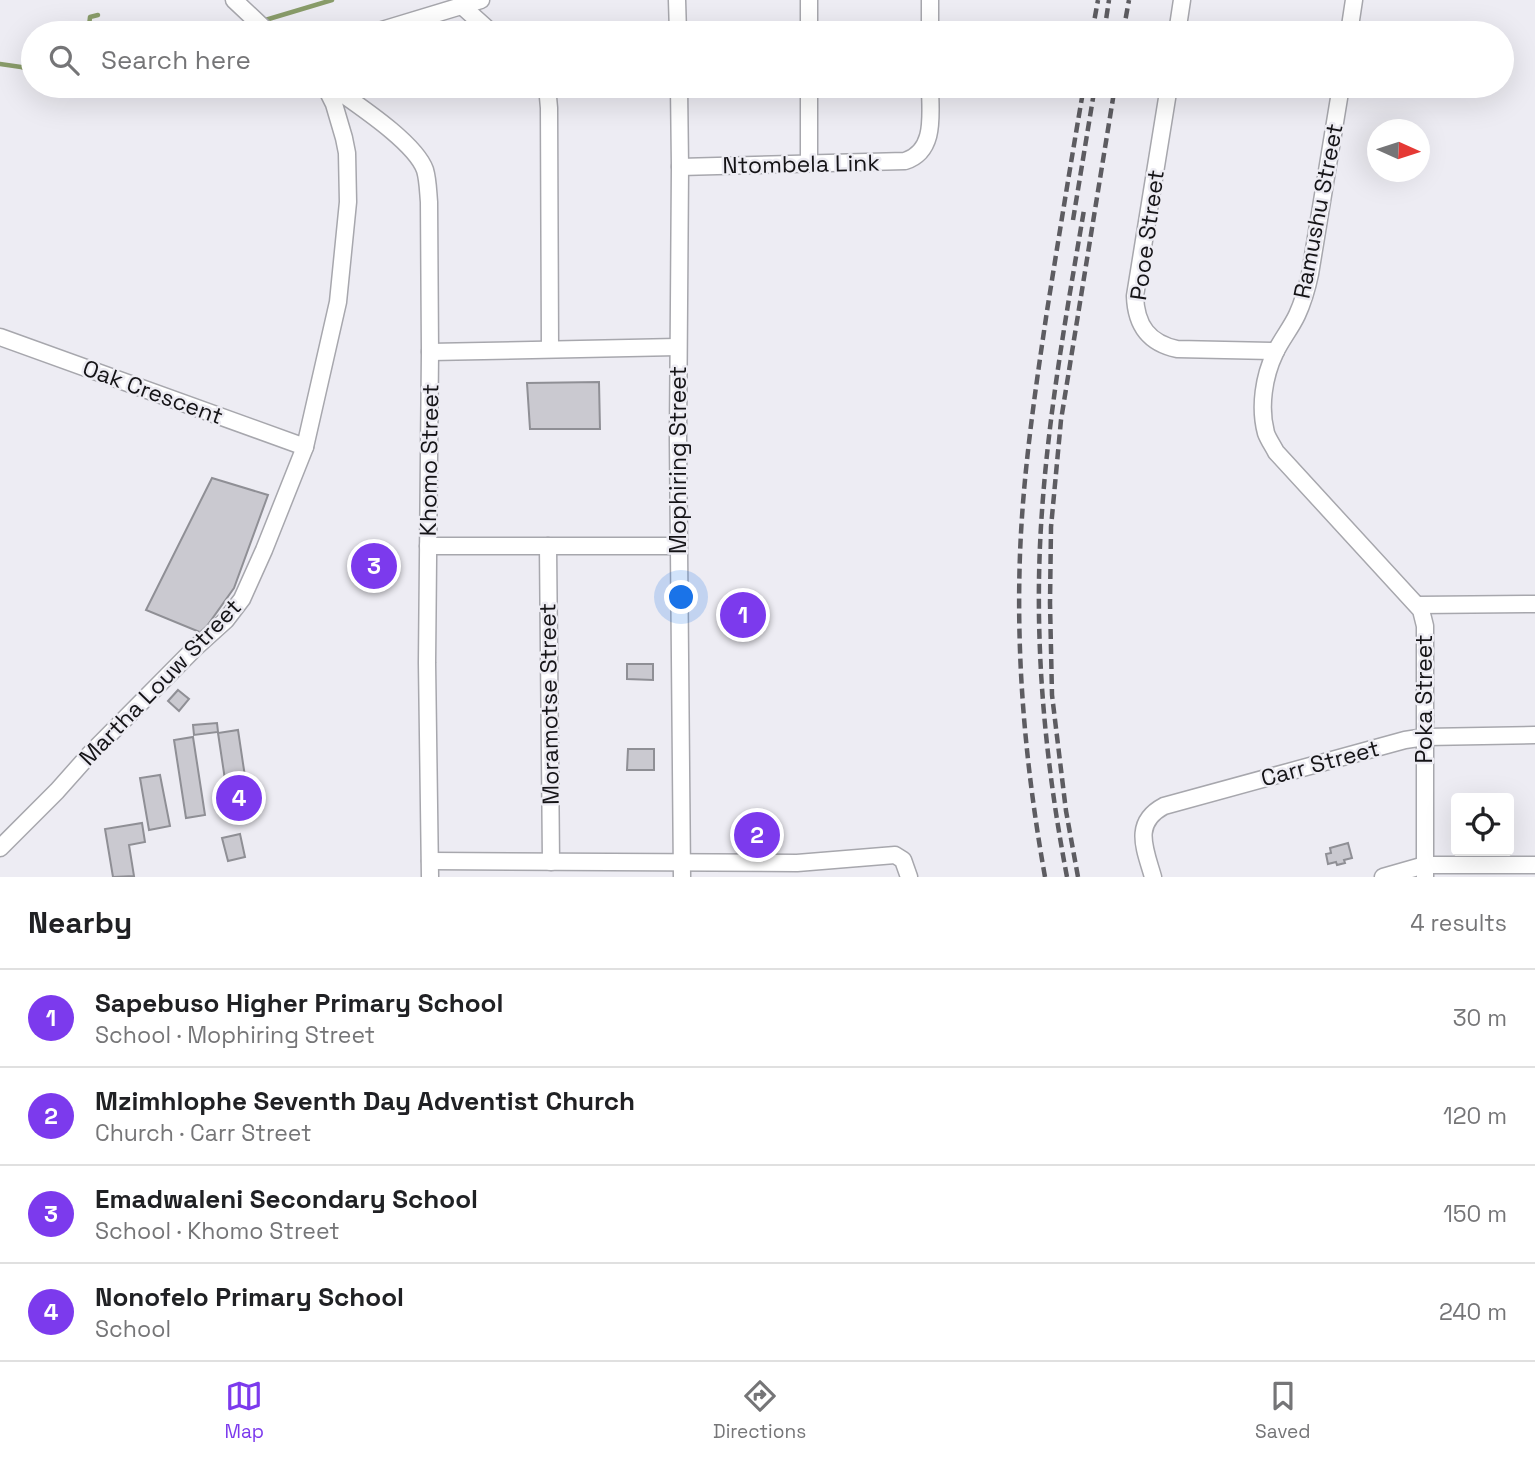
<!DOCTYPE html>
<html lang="en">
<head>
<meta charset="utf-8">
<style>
	body { margin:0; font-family:"Space Grotesk",sans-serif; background:#f6f6f6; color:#202124 }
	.controls { position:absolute; right:21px; bottom:21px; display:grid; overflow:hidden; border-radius:7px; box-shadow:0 7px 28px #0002 }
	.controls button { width:63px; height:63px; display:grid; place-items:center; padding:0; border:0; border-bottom:2px solid #e0e0e0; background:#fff; color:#202124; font:35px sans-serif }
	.compass { position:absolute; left:1367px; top:119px; width:63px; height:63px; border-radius:50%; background:#fff; box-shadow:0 7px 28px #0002; rotate:93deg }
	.you { position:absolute; left:682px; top:598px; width:24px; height:24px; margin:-18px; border:5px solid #fff; border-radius:50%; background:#1a73e8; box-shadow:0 0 0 10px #1a73e833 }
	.badge { display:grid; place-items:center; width:46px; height:46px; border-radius:50%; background:#7c3aed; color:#fff; font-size:23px; font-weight:700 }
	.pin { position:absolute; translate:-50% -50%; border:4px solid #fff; box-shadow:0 2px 7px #0006 }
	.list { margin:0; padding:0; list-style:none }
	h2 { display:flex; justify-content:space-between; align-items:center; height:91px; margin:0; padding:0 28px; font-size:30px }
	h2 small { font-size:23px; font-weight:400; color:#757577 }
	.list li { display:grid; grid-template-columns:46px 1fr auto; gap:21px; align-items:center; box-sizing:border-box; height:98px; padding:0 28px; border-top:2px solid #e0e0e0 }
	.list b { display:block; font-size:26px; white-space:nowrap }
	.list p { margin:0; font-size:23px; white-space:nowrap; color:#757577 }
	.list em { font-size:23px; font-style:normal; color:#757577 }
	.icon { flex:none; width:38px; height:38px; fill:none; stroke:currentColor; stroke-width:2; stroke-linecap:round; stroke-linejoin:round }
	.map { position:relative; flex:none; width:1535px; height:877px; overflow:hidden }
	.search { position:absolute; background:#fff; box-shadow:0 7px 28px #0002; left:21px; right:21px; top:21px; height:77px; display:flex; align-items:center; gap:18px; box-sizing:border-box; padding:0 24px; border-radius:38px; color:#757577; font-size:26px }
	.sheet { height:483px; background:#fff }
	nav { display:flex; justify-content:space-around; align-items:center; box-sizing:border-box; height:98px; border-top:2px solid #e0e0e0; background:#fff; font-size:19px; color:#757577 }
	nav a { display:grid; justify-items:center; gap:4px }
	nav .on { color:#7c3aed }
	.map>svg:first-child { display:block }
</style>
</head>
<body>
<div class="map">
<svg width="1535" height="877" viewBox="0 0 1535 877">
	<rect width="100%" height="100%" fill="#edecf3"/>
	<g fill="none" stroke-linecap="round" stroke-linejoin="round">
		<g stroke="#899c6a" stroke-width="4.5">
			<polyline points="262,21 332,0"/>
			<polyline points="91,33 89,26 90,17 98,15"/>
			<polyline points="219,33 254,23"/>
			<polyline points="0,64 21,67 33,72"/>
		</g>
	</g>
	<g fill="#cac9d0" stroke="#8f8f95" stroke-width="2">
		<rect x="887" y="23" width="14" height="10"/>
		<polygon points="599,382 600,429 530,429 527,383"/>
		<polygon points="212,478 268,495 234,588 202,633 146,610"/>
		<polygon points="627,664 653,664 653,680 627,679"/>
		<polygon points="178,690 189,699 179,711 168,701"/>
		<polygon points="217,723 218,732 194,735 193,725"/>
		<polygon points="238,730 250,810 230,813 218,733"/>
		<polygon points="193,737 205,815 186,818 174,740"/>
		<polygon points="628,749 654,749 654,770 627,770"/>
		<polygon points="160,775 170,826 149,830 140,778"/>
		<polygon points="142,823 145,842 129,845 134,876 113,877 105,829"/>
		<polygon points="240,834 245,857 228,861 222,838"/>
		<polygon points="1348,843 1352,858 1344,860 1345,863 1337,865 1336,862 1328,864 1326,854 1331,853 1330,848"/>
	</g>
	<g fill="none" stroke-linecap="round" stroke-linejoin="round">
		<defs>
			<g id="minor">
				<polyline points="234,0 269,33"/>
				<polyline points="677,0 678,33"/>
				<polyline points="809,0 809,33"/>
				<polyline points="462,6 492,33"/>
				<polyline points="372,33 481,0"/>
				<polyline points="930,33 930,0"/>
				<polyline points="1177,33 1182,0"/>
				<polyline points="1349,33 1354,0"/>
				<path d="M331 86C356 104 415 142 425 170 428 180 428 191 429 202L430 352 427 663 430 877"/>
				<polyline points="547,86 549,108 550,349"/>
				<polyline points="679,86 680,167 678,440 682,877"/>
				<polyline points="809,86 809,163"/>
				<path d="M1169 86 1135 296C1136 326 1149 343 1177 349L1276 351"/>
				<path d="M1341 86 1310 274C1307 288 1303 302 1297 315 1291 328 1281 340 1275 353 1264 376 1259 407 1266 433 1268 439 1273 446 1276 452L1421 610 1425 626V877"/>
				<path d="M680 167 905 161C937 151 930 112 930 86"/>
				<polyline points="0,337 305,447"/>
				<polyline points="430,352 677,347"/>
				<polyline points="428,546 678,546"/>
				<polyline points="548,546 551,862"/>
				<polyline points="1418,605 1535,604"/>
				<polyline points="0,848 57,791 89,755 195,648 226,620 242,599 264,550 305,447 338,302 348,202 347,153 344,138 334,104 325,86"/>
				<polyline points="430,861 797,863 895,855 903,860 909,877"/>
				<path d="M1153 877C1145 849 1132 823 1164 806L1405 740 1425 737 1535 735"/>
				<polyline points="1383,877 1425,865 1535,865"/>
			</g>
		</defs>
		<use href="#minor" stroke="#a7a7ad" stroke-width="19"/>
		<use href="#minor" stroke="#fff" stroke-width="16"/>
		<g stroke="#5d5c61" stroke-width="4.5" stroke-dasharray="10 5" stroke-linecap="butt">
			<polyline points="1092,33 1098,0"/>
			<polyline points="1104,33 1109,0"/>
			<polyline points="1123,33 1129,0"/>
			<polyline points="1073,220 1095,86"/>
			<path d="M1045 877C1026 770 1016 663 1020 554 1023 473 1035 392 1047 311 1059 236 1071 161 1084 86"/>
			<path d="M1067 877C1044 756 1033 634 1042 511 1049 410 1067 310 1084 210"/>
			<polyline points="1078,877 1066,811 1052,695 1050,603 1051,527 1061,420 1115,86"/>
		</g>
	</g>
	<g text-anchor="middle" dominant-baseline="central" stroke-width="5" stroke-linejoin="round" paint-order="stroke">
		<g font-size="23" fill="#151417" stroke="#edecf3">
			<text transform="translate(801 164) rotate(-1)">Ntombela Link</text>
			<text transform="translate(1318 211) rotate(-79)">Ramushu Street</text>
			<text transform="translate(1147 235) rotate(-82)">Pooe Street</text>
			<text transform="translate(153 392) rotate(20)">Oak Crescent</text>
			<text transform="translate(429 460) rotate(-89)">Khomo Street</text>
			<text transform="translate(678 460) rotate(-90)">Mophiring Street</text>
			<text transform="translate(160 682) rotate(-46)">Martha Louw Street</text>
			<text transform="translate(1424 699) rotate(-90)">Poka Street</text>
			<text transform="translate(549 704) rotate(-91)">Moramotse Street</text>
			<text transform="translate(1320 763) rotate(-15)">Carr Street</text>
		</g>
	</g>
</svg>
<div class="controls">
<button><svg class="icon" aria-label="locate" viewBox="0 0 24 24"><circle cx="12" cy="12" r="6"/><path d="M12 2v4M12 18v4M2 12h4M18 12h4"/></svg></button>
</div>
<svg class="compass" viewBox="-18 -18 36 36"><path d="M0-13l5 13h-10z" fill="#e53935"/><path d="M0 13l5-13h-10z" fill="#757577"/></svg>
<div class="you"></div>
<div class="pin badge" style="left:743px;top:615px">1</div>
<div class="pin badge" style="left:757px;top:835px">2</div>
<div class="pin badge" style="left:374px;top:566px">3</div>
<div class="pin badge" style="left:239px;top:798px">4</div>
<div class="search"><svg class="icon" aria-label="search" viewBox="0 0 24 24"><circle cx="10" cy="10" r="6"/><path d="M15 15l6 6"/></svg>Search here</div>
</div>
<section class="sheet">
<h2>Nearby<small>4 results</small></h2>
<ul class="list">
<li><span class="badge">1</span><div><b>Sapebuso Higher Primary School</b><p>School · Mophiring Street</p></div><em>30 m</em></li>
<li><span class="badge">2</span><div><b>Mzimhlophe Seventh Day Adventist Church</b><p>Church · Carr Street</p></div><em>120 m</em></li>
<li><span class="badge">3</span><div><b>Emadwaleni Secondary School</b><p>School · Khomo Street</p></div><em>150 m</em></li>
<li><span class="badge">4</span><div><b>Nonofelo Primary School</b><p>School</p></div><em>240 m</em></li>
</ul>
</section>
<nav>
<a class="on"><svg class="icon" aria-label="map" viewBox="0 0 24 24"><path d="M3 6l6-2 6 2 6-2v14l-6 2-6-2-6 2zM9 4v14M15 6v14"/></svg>Map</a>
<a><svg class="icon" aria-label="directions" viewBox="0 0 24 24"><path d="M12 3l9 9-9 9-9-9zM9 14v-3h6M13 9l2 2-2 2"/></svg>Directions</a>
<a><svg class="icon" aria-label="saved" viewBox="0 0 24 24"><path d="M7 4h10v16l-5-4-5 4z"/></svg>Saved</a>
</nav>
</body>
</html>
